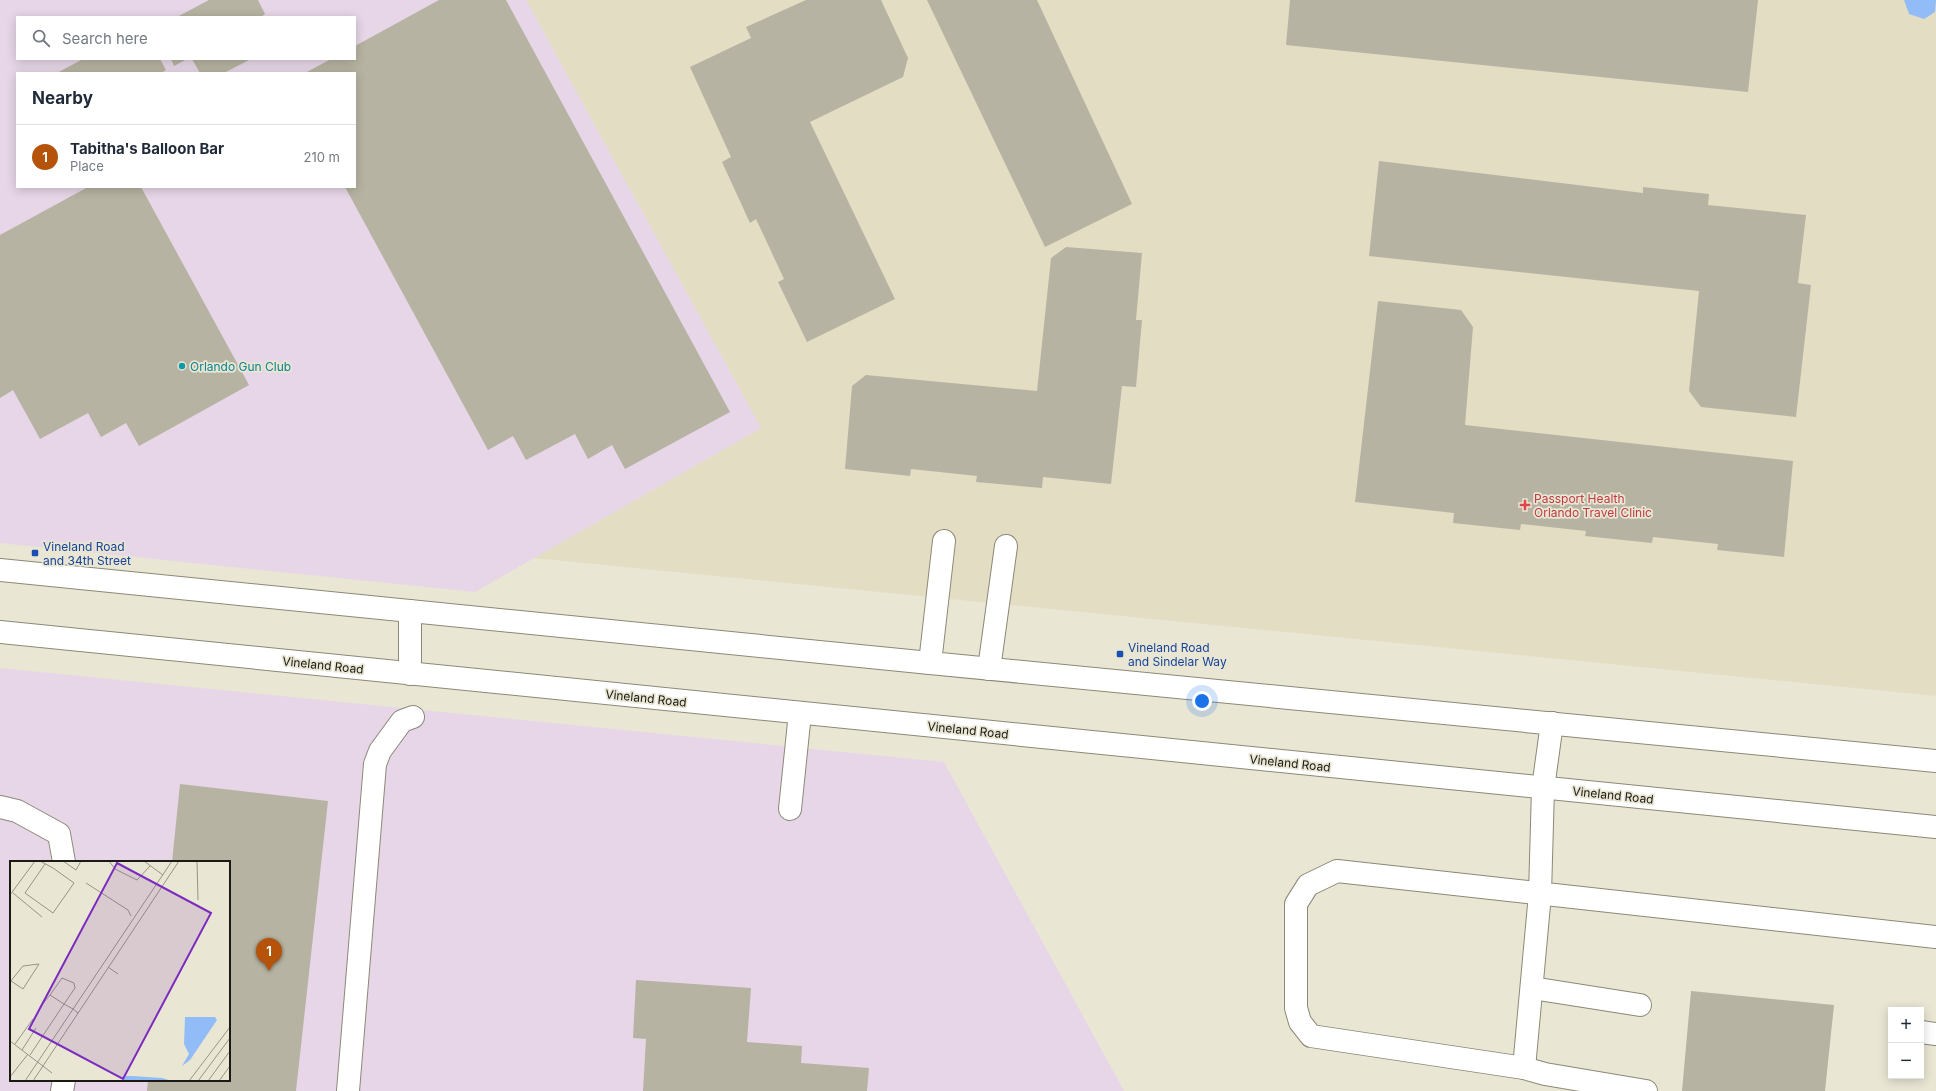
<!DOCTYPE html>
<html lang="en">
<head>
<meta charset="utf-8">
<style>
	body { margin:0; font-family:Inter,sans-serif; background:#f2f2f3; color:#1f2937 }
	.controls { position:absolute; right:12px; bottom:12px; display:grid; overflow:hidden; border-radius:0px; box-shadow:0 2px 10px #0003 }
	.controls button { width:36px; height:36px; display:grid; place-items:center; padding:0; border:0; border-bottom:1px solid #e0e1e3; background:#fff; color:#1f2937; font:20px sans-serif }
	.you { position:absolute; left:1202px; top:701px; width:14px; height:14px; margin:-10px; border:3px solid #fff; border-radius:50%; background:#1a73e8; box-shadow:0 0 0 6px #1a73e833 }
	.badge { display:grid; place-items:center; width:26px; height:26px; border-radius:50%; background:#b45309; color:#fff; font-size:13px; font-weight:700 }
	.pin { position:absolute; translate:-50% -33px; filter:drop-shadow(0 1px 2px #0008) }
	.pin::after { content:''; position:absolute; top:21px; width:14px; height:12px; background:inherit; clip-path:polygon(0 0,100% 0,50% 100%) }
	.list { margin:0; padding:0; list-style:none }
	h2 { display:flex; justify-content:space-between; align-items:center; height:52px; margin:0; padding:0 16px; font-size:17px }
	h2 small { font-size:13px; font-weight:400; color:#747a83 }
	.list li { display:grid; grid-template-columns:26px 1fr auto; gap:12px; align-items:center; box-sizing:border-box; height:64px; padding:0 16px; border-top:1px solid #e0e1e3 }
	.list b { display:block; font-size:15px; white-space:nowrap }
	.list p { margin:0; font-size:13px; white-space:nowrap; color:#747a83 }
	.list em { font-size:13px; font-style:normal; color:#747a83 }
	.icon { flex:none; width:22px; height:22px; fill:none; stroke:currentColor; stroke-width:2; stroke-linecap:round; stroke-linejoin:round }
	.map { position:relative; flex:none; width:1936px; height:1091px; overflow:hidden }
	.search { position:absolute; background:#fff; box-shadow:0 2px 10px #0003; left:16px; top:16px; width:340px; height:44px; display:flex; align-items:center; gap:10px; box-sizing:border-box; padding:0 14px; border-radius:0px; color:#747a83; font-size:15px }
	.panel { position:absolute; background:#fff; box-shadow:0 2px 10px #0003; left:16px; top:72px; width:340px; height:116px; border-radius:0px }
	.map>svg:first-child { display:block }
</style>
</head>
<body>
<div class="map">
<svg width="1936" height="1091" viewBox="0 0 1936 1091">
	<rect width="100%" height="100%" fill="#eae6d4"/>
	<polygon fill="#e3ddc3" points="526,0 1936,0 1936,696 534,558 761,428"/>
	<g fill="#e6d6e7" fill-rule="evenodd">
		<path d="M0 0H526L761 428 475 592 0 543ZM17 17H355V59H17ZM17 73H355V187H17Z"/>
		<path d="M0 668 944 762 1124 1091H0ZM11 862H229V1080H11Z"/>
	</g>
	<polygon fill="#92bcf8" points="1904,0 1936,0 1935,12 1924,19 1909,14"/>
	<g fill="#b7b3a2">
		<polygon points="209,0 258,0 265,14 261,17 177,17"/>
		<polygon points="439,0 506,0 730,412 625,469 612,445 588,459 575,434 526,460 513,436 488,450 345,187 355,187 355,73 305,73 331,59 355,59 355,46"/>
		<polygon points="806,0 881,0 908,58 903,77 810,122 895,299 807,342 778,282 784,279 756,219 750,223 722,162 731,157 690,67 751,38 746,27"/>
		<polygon points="927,0 1037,0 1132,204 1045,247"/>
		<polygon points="1290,0 1758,0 1748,92 1286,45"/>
		<polygon points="83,59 160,59 166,70 161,73 57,73"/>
		<polygon points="171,59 187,59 174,66"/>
		<polygon points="192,59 251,59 224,73 200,73"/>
		<polygon points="1379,161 1643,193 1643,187 1709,194 1708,205 1806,215 1798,283 1811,285 1796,417 1701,407 1689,391 1699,291 1369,256"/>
		<polygon points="88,187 141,187 249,385 139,446 126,423 101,437 88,413 40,439 13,390 0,398 0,235"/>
		<polygon points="1066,247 1142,253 1136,320 1142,320 1136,387 1122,386 1111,484 1043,477 1042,488 976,482 977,476 911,469 910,476 845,469 852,386 866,375 1037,391 1051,258"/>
		<polygon points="1378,301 1461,310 1473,327 1465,425 1793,461 1784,557 1717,550 1718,544 1653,537 1652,543 1585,536 1586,531 1521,524 1520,530 1453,523 1454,513 1355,502"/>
		<polygon points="180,784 328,801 296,1091 147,1091 148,1080 229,1080 229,862 172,862"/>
		<polygon points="636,980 751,988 747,1042 802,1046 801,1063 869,1068 867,1091 643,1091 646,1039 633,1038"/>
		<polygon points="1691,991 1834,1005 1825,1091 1682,1091"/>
	</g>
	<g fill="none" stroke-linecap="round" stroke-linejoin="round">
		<defs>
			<g id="minor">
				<polyline points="0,570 930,663 1936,761"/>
				<polyline points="410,611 410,674"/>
				<polyline points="0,632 1936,827"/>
				<polyline points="930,663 944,541"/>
				<polyline points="989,669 1006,546"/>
				<polyline points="1552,723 1543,788 1540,894 1524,1068 1311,1036 1300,1022 1296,1008 1296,904 1308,885 1337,871 1936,937"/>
				<polyline points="0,807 17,811 59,834 64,862"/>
				<polyline points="790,809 800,713"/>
				<polyline points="1532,988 1640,1005"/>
				<polyline points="1921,1032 1936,1034"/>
				<polyline points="1524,1068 1545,1074 1646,1091"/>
				<polyline points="62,1091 64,1080"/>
				<polyline points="348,1091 375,764 380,751 402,721 413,717"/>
			</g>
		</defs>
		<use href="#minor" stroke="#8c8877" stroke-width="24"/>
		<use href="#minor" stroke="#fff" stroke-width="22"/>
	</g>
	<circle fill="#0f9aa8" stroke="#eae6d4" stroke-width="1.5" cx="182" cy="366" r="4"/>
	<path fill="#e0444e" stroke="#eae6d4" stroke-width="1.5" d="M1523 499h4v4h4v4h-4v4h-4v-4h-4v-4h4z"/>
	<g fill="#1a4fb4" stroke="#eae6d4" stroke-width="1.5">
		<rect x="31" y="549" width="8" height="8" rx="2"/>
		<rect x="1116" y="650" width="8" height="8" rx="2"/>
	</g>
	<g text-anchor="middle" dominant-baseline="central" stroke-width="3.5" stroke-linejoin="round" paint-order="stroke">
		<g font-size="12" fill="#0d838f" stroke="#eae6d4" text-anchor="start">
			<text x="190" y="366">Orlando Gun Club</text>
		</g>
		<g font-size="12" fill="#be3a42" stroke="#eae6d4" text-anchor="start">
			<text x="1534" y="498">Passport Health<tspan x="1534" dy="14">Orlando Travel Clinic</tspan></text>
		</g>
		<g font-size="12" fill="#164399" stroke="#eae6d4" text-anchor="start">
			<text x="43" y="546">Vineland Road<tspan x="43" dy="14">and 34th Street</tspan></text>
			<text x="1128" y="647">Vineland Road<tspan x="1128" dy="14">and Sindelar Way</tspan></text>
		</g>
		<g font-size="12" fill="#1a1913" stroke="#eae6d4">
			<text transform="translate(323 665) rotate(6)">Vineland Road</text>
			<text transform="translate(646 698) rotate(6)">Vineland Road</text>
			<text transform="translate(968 730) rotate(6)">Vineland Road</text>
			<text transform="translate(1290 763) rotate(6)">Vineland Road</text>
			<text transform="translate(1613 795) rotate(6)">Vineland Road</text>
		</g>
	</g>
	<g transform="translate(10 861)">
		<rect width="220" height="220" fill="#eae6d4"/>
		<path d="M175 156H205L207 159 180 199 172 205 179 193 174 183ZM122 215 152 217 162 220H115L112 217 113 215Z" fill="#92bcf8"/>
		<path fill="none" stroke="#979487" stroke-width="1" d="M30 0 43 7 64 22 43 52 15 32 35 3M53 0 66 9 71 0M99 0 105 8 127 19 140 5M134 0 153 14M187 0 188 39M76 22 118 49 121 55M3 32 32 56M0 34 25 0M98 106 108 113M0 121 13 105 29 103 13 128 1 120M30 146 40 134M0 180 42 212M5 183 23 158M12 189 26 167M20 194 54 143 65 127 64 122 52 117 40 134 54 143 63 148 68 152M0 216 18 193M15 220 162 0M23 220 169 0M179 220 220 166M188 220 220 177M198 220 220 190M209 220 220 205"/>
		<path fill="#7b2cbf" fill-opacity="0.15" stroke="#7b2cbf" stroke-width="2" d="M107 2 201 52 113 218 19 168Z"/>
		<rect width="220" height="220" fill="none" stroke="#1a1913" stroke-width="2"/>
	</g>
</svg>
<div class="controls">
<button>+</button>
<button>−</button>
</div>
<div class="you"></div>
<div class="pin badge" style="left:269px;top:971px">1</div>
<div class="search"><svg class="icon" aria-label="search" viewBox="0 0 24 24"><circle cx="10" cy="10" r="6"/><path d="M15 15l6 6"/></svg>Search here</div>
<section class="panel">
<h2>Nearby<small></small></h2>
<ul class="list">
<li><span class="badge">1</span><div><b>Tabitha's Balloon Bar</b><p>Place</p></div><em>210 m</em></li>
</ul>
</section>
</div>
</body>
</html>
